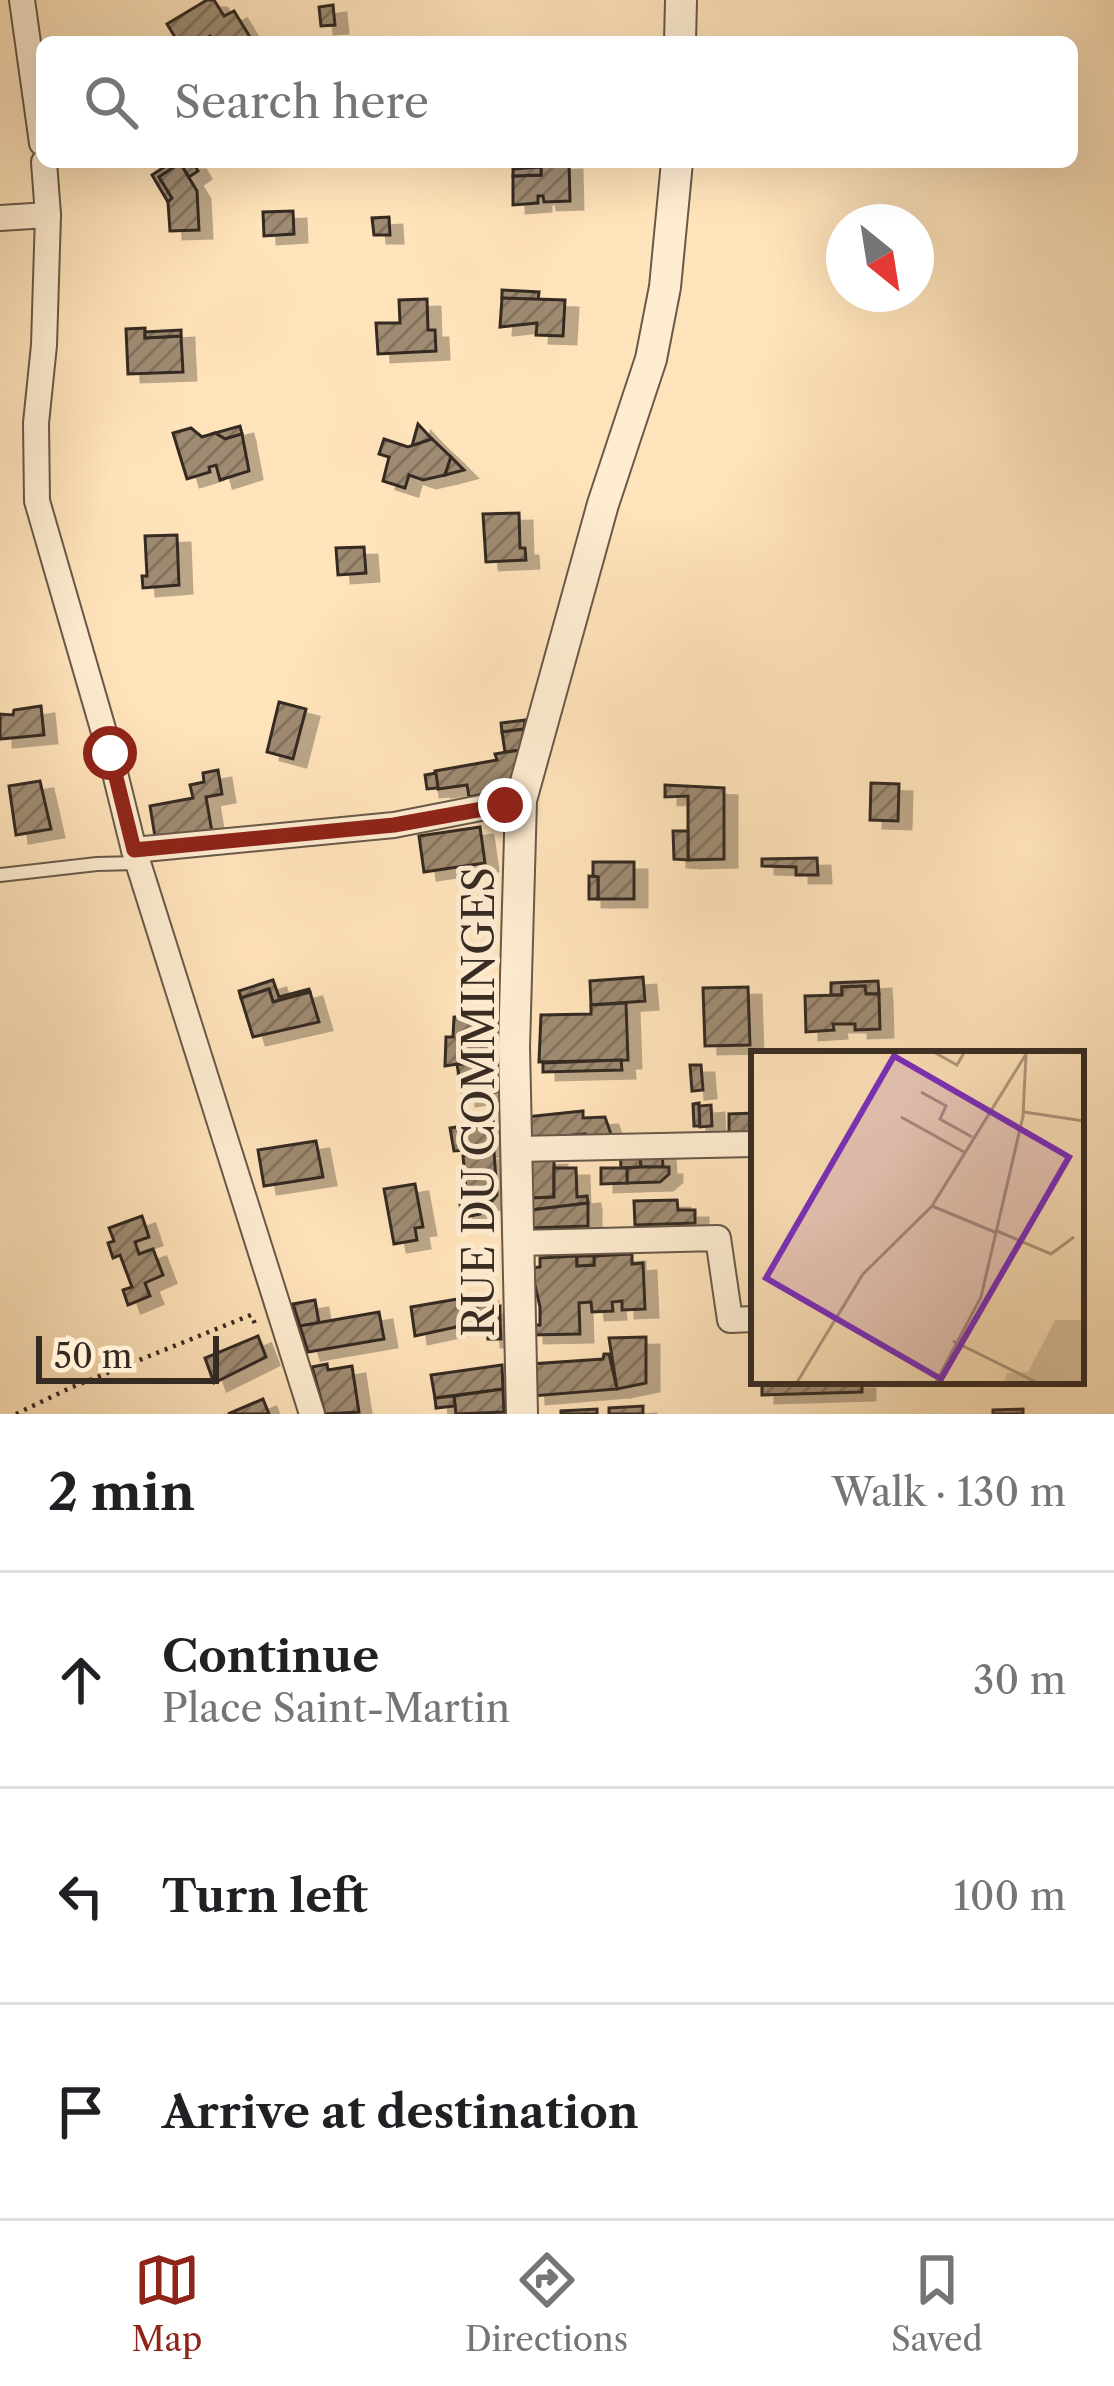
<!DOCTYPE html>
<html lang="en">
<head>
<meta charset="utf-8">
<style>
	body { margin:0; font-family:"Libre Caslon Text",serif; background:#f2f2f2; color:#202124 }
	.compass { position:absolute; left:826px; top:204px; width:108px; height:108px; border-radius:50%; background:#fff; box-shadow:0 12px 48px #0002; rotate:150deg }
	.scale { position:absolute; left:36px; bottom:30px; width:183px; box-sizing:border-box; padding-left:12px; border:6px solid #362b23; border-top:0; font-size:33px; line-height:42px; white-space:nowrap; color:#362b23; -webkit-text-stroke:9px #ffedd2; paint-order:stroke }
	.stop { position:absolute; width:36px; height:36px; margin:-27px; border:9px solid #8f2418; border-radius:50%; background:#fff }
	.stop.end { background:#8f2418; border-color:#fff; box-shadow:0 3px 12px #0008 }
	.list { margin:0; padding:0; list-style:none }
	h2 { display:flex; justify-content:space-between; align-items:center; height:156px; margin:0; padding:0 48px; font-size:51px }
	h2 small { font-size:39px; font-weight:400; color:#757577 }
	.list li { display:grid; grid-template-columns:78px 1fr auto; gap:36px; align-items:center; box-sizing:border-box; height:216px; padding:0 48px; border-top:3px solid #e0e0e0 }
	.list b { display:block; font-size:45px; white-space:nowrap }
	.list p { margin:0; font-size:39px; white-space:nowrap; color:#757577 }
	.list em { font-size:39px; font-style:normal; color:#757577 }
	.icon { flex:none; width:66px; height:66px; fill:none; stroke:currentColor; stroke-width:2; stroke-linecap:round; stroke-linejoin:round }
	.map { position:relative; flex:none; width:1114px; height:1414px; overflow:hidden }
	.search { position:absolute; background:#fff; box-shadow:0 12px 48px #0002; left:36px; right:36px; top:36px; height:132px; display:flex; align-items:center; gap:30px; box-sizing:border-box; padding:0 42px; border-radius:18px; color:#757577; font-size:45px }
	.sheet { height:804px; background:#fff }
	nav { display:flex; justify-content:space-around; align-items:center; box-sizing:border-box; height:168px; border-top:3px solid #e0e0e0; background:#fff; font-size:33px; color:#757577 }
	nav a { display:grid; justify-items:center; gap:6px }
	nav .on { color:#8f2418 }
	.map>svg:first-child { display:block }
</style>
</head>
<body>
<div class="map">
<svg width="1114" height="1414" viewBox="0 0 1114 1414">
	<defs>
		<pattern id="building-hatch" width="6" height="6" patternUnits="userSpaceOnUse" patternTransform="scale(3)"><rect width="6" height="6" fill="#9f8b72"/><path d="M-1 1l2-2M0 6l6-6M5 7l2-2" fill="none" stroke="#82725d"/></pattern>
		<filter id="shadow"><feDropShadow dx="13" dy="8" stdDeviation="0" flood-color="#0004"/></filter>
	</defs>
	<rect width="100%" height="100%" fill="#ffe3ba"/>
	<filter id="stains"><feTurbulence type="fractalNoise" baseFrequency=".00167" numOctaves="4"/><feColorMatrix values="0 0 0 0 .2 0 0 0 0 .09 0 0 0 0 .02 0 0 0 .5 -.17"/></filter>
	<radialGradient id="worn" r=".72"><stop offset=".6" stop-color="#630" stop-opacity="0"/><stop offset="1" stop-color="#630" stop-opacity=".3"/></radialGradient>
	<g fill="url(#building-hatch)" stroke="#362b23" stroke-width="3" filter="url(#shadow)">
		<polygon points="207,0 214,0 224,16 234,11 253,42 214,42 210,36 201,42 178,42 167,24"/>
		<polygon points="333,5 335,25 321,26 319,7"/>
		<polygon points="172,162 193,162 198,171 189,177 180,163 159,177 172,198 168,202 152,175"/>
		<polygon points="569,162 570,201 544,202 543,196 538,196 538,203 513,205 513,176 541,175 541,163"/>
		<polygon points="180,163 197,191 199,230 170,231 168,202 172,198 159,177"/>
		<polygon points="541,167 541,175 513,176 513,169"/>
		<polygon points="293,211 294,234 264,236 263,212"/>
		<polygon points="389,217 390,235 374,235 372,218"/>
		<polygon points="502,290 539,292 538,301 502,298"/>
		<polygon points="502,298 565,300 563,336 536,335 537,323 500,327"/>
		<polygon points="427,299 428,330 435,330 436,351 378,354 376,323 400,323 399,300"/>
		<polygon points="145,328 145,338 181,336 183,372 128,374 126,329"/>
		<polygon points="181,330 181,336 145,338 145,332"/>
		<polygon points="418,424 432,439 412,446"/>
		<polygon points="240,426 242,434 225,439 215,433"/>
		<polygon points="191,428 202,437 215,433 225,439 242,434 249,471 220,480 216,465 209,467 210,472 187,479 173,433"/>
		<polygon points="384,439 408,447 432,439 451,457 445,475 423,480 409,475 405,488 383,481 389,457 379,454"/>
		<polygon points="451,457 464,470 445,475"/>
		<polygon points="519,513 520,548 525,548 526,560 486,562 483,514"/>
		<polygon points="177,535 179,585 143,588 142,576 147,576 145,536"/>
		<polygon points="364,547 366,573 338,575 336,548"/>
		<polygon points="279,702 306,709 293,759 267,752"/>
		<polygon points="41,706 44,735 0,739 0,714 13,715 14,710"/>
		<polygon points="525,720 524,729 502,732 501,723"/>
		<polygon points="524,729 520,750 505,752 502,732"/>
		<polygon points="520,750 511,780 499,791 469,797 467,785 438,789 435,771 497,760 495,754"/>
		<polygon points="218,770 222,794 206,797 212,832 156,843 150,806 193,798 190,785 204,782 203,773"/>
		<polygon points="436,773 438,788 427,789 425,775"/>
		<polygon points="40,781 51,829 16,835 9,786"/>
		<polygon points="871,783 899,784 898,821 870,820"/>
		<polygon points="665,785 724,788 724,859 688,860 688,796 665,797"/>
		<polygon points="480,827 485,863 424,872 419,836"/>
		<polygon points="673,831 688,831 688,860 674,859"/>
		<polygon points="817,858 818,875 796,875 796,867 762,866 762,859"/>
		<polygon points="593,862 634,862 634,899 598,899 598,877 593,876"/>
		<polygon points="589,876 598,877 598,899 589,899"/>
		<polygon points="643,977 645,1001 591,1005 590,981"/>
		<polygon points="273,980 279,997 309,989 310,992 273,1002 269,989 241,998 239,991"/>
		<polygon points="878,981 879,994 866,994 865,986 842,987 842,995 831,995 831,983"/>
		<polygon points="865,986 866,994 879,994 880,1029 855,1030 855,1024 833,1024 834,1030 806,1032 805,996 842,995 842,987"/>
		<polygon points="748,987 750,1045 705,1046 703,988"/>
		<polygon points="269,989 273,1002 310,992 319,1022 253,1037 241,998"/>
		<polygon points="626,1003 628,1060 539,1062 541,1015 591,1014 591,1005"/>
		<polygon points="497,1013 496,1058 445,1066 446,1037 453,1037 454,1017"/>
		<polygon points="496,1058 496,1092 481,1095 478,1083 461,1085 457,1065"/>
		<polygon points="621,1060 622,1070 543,1072 543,1063"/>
		<polygon points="690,1065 701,1065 703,1090 692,1091"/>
		<polygon points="478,1083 481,1095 463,1098 461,1085"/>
		<polygon points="699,1103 700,1126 694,1126 693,1104"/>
		<polygon points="711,1105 712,1126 700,1127 699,1106"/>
		<polygon points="583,1111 583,1118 605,1117 612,1137 586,1138 585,1134 527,1140 525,1117"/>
		<polygon points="754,1113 754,1135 729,1135 729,1114"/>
		<polygon points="478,1115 479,1123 493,1121 494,1148 454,1151 450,1128 469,1125 468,1117"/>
		<polygon points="316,1141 323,1177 264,1186 258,1150"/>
		<polygon points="620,1149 640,1149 641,1167 621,1168"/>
		<polygon points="640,1149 662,1149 663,1167 641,1167"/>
		<polygon points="494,1151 497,1195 492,1201 479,1202 480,1214 461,1218 460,1202 467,1201 463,1156"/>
		<polygon points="554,1157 554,1197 531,1198 529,1158"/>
		<polygon points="641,1167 669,1167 669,1174 660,1182 627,1183 627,1168"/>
		<polygon points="554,1168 576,1168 577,1197 587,1196 588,1203 531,1210 531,1198 554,1197"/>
		<polygon points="601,1168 627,1168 627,1183 601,1184"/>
		<polygon points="415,1184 423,1227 415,1228 417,1240 394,1244 384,1189"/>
		<polygon points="677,1200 678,1210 695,1210 695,1223 635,1225 634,1201"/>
		<polygon points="588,1203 588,1226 531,1228 531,1210"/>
		<polygon points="142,1216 149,1237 135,1242 139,1254 153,1249 163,1275 145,1283 150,1296 128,1305 123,1290 132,1287 120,1255 113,1258 108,1243 114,1241 109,1228"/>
		<polygon points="632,1254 632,1264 643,1263 645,1309 622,1310 622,1301 612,1302 613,1311 592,1312 591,1302 579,1303 580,1334 531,1335 531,1325 540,1325 540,1307 531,1268 540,1267 540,1258 577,1256 577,1266 594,1265 594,1256"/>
		<polygon points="577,1256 594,1256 594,1265 577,1266"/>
		<polygon points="485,1294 486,1307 500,1306 500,1320 480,1324 475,1296"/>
		<polygon points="475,1296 479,1322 415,1336 411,1307"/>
		<polygon points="315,1300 319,1323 300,1326 293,1304"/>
		<polygon points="379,1312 384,1339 308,1352 300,1326"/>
		<polygon points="500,1320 501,1339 488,1339 487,1323"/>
		<polygon points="258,1336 266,1357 214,1383 205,1358"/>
		<polygon points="646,1337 646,1383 617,1389 609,1338"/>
		<polygon points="604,1354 609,1354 617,1389 533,1396 531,1364 603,1359"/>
		<polygon points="327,1364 328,1370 352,1366 359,1412 325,1414 312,1367"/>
		<polygon points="502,1365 503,1389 435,1398 431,1375"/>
		<polygon points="762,1381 862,1381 862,1392 762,1395"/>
		<polygon points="503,1389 504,1412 456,1414 454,1396"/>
		<polygon points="454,1396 455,1406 436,1408 435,1398"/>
		<polygon points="263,1399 269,1414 228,1414"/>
		<polygon points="643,1406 643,1414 609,1414 609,1408"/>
		<polygon points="597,1409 597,1414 561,1414 561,1411"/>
		<polygon points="1023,1409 1023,1414 993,1414 993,1410"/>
	</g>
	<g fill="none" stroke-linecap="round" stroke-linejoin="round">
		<defs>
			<polyline id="service" points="0,875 97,864 137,863"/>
			<g id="minor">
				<polyline points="22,0 42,143"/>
				<polyline points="44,162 48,215 44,345 36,423 37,501 110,753 134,850 312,1414"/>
				<polyline points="0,218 48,215"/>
				<polyline points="134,850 394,825 521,800"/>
				<polyline points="517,1149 754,1144"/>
				<polyline points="519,1243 718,1238 730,1320 754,1319"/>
			</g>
			<g id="tertiary">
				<polyline points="680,42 681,0"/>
				<polyline points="522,1414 514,1047 521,800 603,504 651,359 665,287 677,162"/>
			</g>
		</defs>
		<use href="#service" stroke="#685949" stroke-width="16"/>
		<use href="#minor" stroke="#685949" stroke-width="28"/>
		<use href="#tertiary" stroke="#685949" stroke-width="34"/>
		<polyline stroke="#362b23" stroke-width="4.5" stroke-dasharray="3 6" stroke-linecap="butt" points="16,1414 70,1388 251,1315 257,1328"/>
		<use href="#service" stroke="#ffedd2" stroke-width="12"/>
		<use href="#minor" stroke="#ffedd2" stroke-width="24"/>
		<use href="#tertiary" stroke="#ffedd2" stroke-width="30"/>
	</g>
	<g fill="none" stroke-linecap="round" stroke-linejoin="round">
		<polyline stroke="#8f2418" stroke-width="15" points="110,753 134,850 394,825 505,805"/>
	</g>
	<g text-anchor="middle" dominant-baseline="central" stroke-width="10" stroke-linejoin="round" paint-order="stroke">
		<g font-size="42" fill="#362b23" stroke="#ffedd2">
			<text transform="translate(479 1102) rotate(-90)">RUE DU COMMINGES</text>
		</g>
	</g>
	<g transform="translate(751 1051)">
		<rect width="333" height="333" fill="#ffe3ba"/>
		<path d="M304 269H333V333H252L256 322 277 321Z" fill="#ddc4a0"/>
		<path fill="none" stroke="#af997e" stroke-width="3" d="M181 0 206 14 214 0M170 41 195 55 189 68 221 86M273 61 333 70M150 66 213 101M181 155 246 182M246 180 300 203 323 186M202 290 289 333M45 333 112 223 181 155 277 0M184 333 230 246 272 65 275 4"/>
		<path fill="#7b2cbf" fill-opacity="0.15" stroke="#7b2cbf" stroke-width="6" d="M143 5 318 106 190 328 15 227Z"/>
		<rect width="333" height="333" fill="none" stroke="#362b23" stroke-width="6"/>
	</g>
	<rect width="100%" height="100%" filter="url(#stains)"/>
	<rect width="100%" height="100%" fill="url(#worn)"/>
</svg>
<svg class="compass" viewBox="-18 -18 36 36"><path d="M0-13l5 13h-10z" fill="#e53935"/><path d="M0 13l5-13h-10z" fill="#757577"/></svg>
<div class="scale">50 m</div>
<div class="stop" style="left:110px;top:753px"></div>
<div class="stop end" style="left:505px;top:805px"></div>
<div class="search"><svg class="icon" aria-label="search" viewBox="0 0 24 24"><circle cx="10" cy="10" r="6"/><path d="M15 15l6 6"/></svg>Search here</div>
</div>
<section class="sheet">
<h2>2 min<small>Walk · 130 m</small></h2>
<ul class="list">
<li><svg class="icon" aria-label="ahead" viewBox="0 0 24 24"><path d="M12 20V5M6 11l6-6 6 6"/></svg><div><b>Continue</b><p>Place Saint-Martin</p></div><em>30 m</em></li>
<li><svg class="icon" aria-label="left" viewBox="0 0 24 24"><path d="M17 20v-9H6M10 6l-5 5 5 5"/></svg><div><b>Turn left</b></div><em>100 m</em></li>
<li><svg class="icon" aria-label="arrive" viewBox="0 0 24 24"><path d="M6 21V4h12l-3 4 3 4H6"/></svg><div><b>Arrive at destination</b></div></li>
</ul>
</section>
<nav>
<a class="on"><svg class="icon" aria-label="map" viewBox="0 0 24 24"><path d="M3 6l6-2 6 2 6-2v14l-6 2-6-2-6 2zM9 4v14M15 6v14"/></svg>Map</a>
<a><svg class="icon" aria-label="directions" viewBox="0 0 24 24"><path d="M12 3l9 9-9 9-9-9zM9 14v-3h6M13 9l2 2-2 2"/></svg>Directions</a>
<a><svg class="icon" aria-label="saved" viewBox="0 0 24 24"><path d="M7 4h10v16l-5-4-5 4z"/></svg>Saved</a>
</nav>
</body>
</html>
